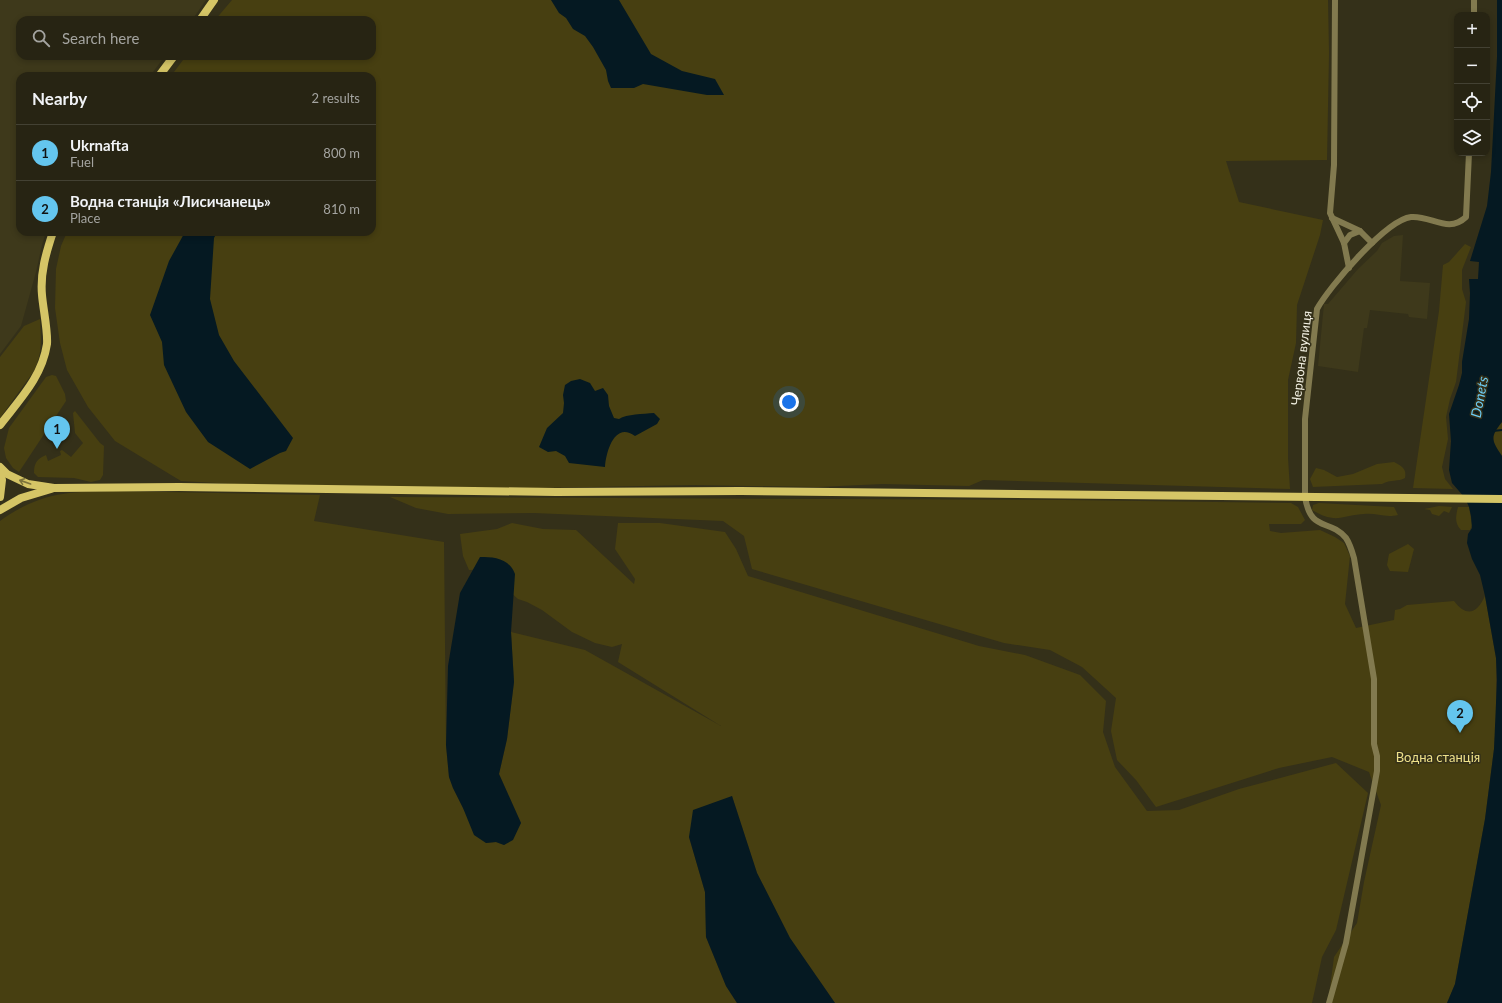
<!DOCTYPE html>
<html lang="en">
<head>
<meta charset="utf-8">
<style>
	body { margin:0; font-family:Lato,sans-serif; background:#333021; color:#f1f3f6 }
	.controls { position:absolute; right:12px; top:12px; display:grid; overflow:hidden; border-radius:8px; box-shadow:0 2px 6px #0003 }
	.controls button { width:36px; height:36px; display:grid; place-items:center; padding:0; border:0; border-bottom:1px solid #434133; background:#272413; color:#f1f3f6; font:20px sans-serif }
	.you { position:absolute; left:789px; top:402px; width:14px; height:14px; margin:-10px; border:3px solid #fff; border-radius:50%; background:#1a73e8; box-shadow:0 0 0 6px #1a73e833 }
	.badge { display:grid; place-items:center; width:26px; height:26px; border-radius:50%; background:#64c5ee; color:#111; font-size:13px; font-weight:700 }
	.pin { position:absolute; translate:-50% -33px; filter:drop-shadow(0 1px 2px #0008) }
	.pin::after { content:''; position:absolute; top:21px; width:14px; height:12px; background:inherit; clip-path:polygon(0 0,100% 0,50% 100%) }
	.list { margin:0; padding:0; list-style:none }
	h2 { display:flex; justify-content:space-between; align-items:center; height:52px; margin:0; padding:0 16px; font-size:17px }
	h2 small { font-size:13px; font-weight:400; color:#a4a4a0 }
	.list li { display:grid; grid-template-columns:26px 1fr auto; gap:12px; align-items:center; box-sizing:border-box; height:56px; padding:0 16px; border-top:1px solid #434133 }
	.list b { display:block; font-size:15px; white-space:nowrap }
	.list p { margin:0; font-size:13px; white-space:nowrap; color:#a4a4a0 }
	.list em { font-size:13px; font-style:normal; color:#a4a4a0 }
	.icon { flex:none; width:22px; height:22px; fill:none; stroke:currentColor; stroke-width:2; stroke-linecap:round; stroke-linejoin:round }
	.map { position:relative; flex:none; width:1502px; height:1003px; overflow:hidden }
	.search { position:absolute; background:#272413; box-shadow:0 2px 6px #0003; left:16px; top:16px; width:360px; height:44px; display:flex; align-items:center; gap:10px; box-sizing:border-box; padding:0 14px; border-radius:12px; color:#a4a4a0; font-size:15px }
	.panel { position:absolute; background:#272413; box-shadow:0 2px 6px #0003; left:16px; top:72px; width:360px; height:164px; border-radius:12px }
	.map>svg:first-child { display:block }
</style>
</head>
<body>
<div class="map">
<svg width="1502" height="1003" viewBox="0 0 1502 1003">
	<rect width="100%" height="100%" fill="#343019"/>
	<g fill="#3e391b">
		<polygon points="0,0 206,0 192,20 20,20 20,56 165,56 150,76 20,76 20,232 46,232 42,245 36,272 21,326 0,354"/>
		<polygon points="1403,235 1400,281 1430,283 1427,319 1409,317 1408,314 1370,310 1367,328 1364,328 1358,372 1318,366 1324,304 1328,304 1358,269 1377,251 1382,243 1394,236"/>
	</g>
	<g fill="#473f11">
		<polygon points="232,0 1328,0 1329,53 1327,160 1226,161 1239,202 1323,220 1320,235 1297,305 1296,343 1288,380 1288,458 1290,489 983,480 969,486 883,484 818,487 694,485 538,488 234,484 181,481 115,441 88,407 67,370 60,343 55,308 56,269 61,246 67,232 372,232 372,76 171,76 186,56 372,56 372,20 215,20"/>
		<polygon points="1465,244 1471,247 1462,270 1462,289 1466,302 1456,382 1450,399 1446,417 1448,439 1442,467 1445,479 1453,489 1413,488 1439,311 1443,265 1449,262"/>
		<path d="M40 319C41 339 43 352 34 371L0 418V357L24 326Z"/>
		<polygon points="52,375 56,376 65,394 66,401 19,472 13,468 6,458 4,448 9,428 46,377"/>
		<path d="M75 411 100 443 104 446 103 475 100 480 91 482 74 478 38 477 34 473C34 463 37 459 46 455L48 461 61 455 60 451 62 450 71 457 83 443 75 433 73 413Z"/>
		<path d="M1502 422V456C1491 440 1490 437 1502 422Z"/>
		<path d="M1394 462C1402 466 1407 469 1405 478 1398 482 1391 479 1382 484L1313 487 1310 479 1316 468 1324 470 1337 477 1353 474 1377 464Z"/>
		<path d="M113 491 320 495 314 521 444 542 446 745 449 777 453 788 463 808 486 843 496 842 504 845 521 823 499 774 507 739 514 682 511 632 585 650 721 726 618 662 622 644 612 647 595 643 572 632 542 610 527 602 518 599 508 590 494 569 469 570 463 556 460 534 497 529 512 523 543 529 576 530 634 584 635 579 615 549 618 523H660L725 532 736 549 748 576 979 646 1025 655 1080 675 1106 701 1103 732 1115 767 1147 811 1179 810 1239 789 1336 763 1368 793 1336 930 1322 957 1312 1003H835L790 938 757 873 732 796 689 837 705 892 706 937 726 986 737 1003H0V521C15 509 43 496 63 494 79 491 96 492 113 491Z"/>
		<path d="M390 497 1066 500 1291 503 1298 507 1305 520 1301 524H1269L1270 531 1281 533 1320 530 1335 537 1344 543 1350 556 1345 604 1356 628 1394 620 1395 610 1400 609 1407 605 1454 601C1467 618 1477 613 1485 596L1496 658V723L1494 749 1485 819 1455 984 1447 1003H1328L1334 957 1357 923 1364 882 1381 805 1369 772 1332 757 1279 768 1156 807 1136 780 1117 760 1111 731 1116 698 1082 667 1050 650 1004 643 752 569 744 536 723 521 534 513 448 514 416 508Z"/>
		<path d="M1319 503 1394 507 1398 515C1385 518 1377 513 1364 514 1354 514 1341 519 1333 518 1325 517 1319 514 1312 510L1313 505Z"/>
		<polygon points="1439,506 1452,507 1449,513 1444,511 1439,516 1432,514 1430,510 1424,509"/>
		<path d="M1458 507H1469L1472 525 1470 530H1461C1454 523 1456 515 1458 507Z"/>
		<polygon points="1408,544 1414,549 1408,572 1390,571 1387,565 1389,554"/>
	</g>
	<g fill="#051922">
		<polygon points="551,0 619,0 651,54 682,71 715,79 724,95 707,95 643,84 634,88 611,88 608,81 606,70 593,47 585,36 573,29 566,18 559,13"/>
		<path d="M1497 0H1502V422C1490 437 1491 440 1502 456V1003H1447L1455 984 1485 819 1494 749 1497 680 1496 658 1485 596 1480 575 1472 559 1467 543 1468 534 1472 528 1471 516 1469 507 1465 498 1452 483 1449 470 1451 441 1449 414 1459 385 1462 373V362L1469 319 1470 293 1469 279H1478L1479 262 1470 261 1487 206 1491 172 1497 57Z"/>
		<polygon points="185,232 217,232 214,238 210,299 219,335 234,361 293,438 286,451 280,453 250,469 208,442 186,412 164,365 162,342 150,315 169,261"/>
		<path d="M580 379 590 383 595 391 603 388 608 395 609 406 614 418 619 419C627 414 643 414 654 413L660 419 657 424 635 436C615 421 606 451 605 467L569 463 565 456 556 451 548 452 539 447 547 428 563 413 564 403 563 395 565 385 571 381Z"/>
		<path d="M480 557C494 557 509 558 515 574L511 632 514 682 507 739 499 774 521 823 513 840 504 845 496 842 486 843 474 835 463 808 453 788 449 777 446 745 448 666 460 593Z"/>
		<polygon points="732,796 757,873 790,938 835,1003 737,1003 726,986 706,937 705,892 689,837 693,810"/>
	</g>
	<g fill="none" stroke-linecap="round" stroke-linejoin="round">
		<polyline stroke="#051922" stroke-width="2" points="1493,431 1502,430"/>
		<g stroke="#827a4f" stroke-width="6">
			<polyline points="1335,0 1334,165 1330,213 1344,243 1349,268"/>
			<polyline points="1474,15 1474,0"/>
			<polyline points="1332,218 1360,231 1372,243"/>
			<polyline points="1344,243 1350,235 1360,231"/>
			<path d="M1329 1003 1346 943 1377 771V756L1374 744V679L1354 558C1352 551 1350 544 1346 538 1329 518 1311 533 1305 497V419L1317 309C1329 287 1386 220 1411 217 1431 215 1448 234 1466 217L1469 153"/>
		</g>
		<g stroke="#d5c566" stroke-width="8">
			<polyline points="200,20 214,0"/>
			<polyline points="159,76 174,56"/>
			<path d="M0 425C20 399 42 377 47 344 48 331 43 308 42 295 40 273 46 253 53 232"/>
			<polyline points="0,467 7,474 28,484 54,488 179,487 556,492 741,491 1502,499"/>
			<polyline points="0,472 2,480 0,497"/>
			<polyline points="0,510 21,498 51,489"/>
		</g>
	</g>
	<defs><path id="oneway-shaft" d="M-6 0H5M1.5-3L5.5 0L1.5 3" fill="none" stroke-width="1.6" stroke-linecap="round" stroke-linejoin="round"/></defs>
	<use stroke="#7c733c" href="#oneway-shaft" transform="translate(25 482) rotate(-161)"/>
	<g text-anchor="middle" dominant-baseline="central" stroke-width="3" stroke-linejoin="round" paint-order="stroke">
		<g font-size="13" fill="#f2f0e2" stroke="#343019">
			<text transform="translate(1301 358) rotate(-83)">Червона вулиця</text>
		</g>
		<g font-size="13" fill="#eee089" stroke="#343019">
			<text x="1438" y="757">Водна станція</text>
		</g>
		<g font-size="14" font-style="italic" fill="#6ecff8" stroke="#343019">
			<text transform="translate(1479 397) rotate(-79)">Donets</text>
		</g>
	</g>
</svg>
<div class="controls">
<button>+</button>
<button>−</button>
<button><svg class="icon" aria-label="locate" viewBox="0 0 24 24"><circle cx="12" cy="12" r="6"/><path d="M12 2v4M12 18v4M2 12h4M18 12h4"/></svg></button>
<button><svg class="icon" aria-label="layers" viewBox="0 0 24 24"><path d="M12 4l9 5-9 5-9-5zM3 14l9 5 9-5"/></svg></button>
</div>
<div class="you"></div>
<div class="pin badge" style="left:57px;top:449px">1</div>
<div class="pin badge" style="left:1460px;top:733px">2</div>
<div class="search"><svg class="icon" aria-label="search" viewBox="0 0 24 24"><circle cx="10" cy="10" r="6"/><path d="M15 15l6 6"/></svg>Search here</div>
<section class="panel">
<h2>Nearby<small>2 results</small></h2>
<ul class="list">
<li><span class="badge">1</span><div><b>Ukrnafta</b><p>Fuel</p></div><em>800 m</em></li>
<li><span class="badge">2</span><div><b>Водна станція «Лисичанець»</b><p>Place</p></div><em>810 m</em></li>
</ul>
</section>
</div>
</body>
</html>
